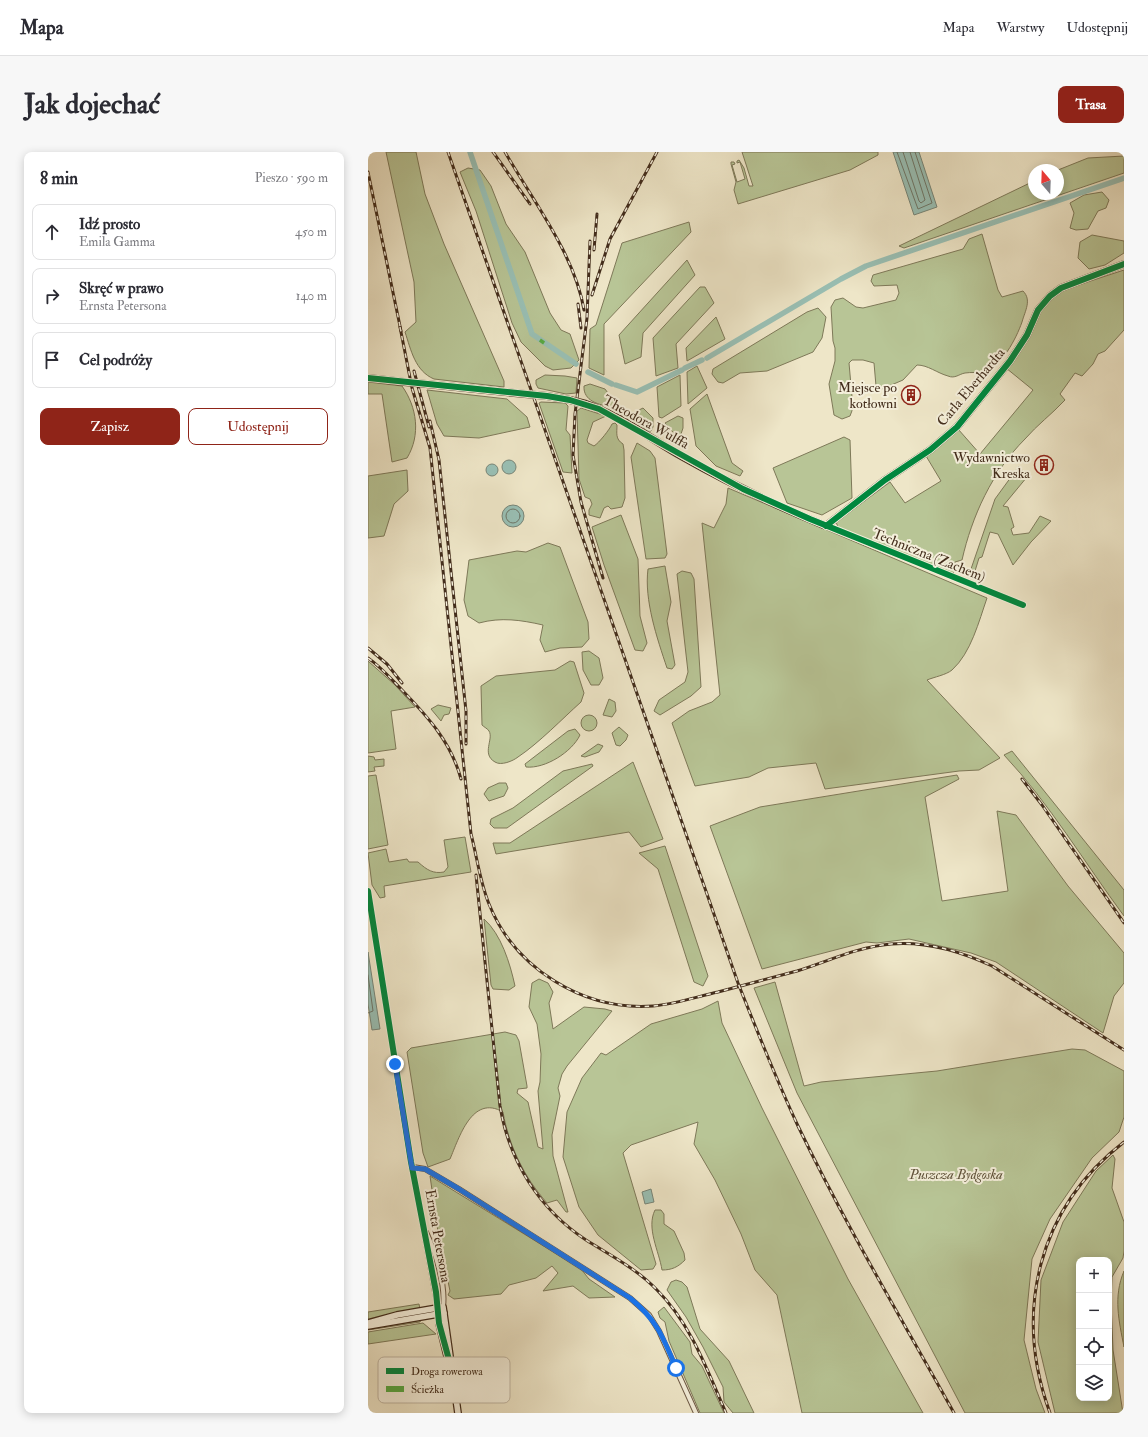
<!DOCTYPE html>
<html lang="pl">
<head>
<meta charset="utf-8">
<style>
	body { margin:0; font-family:"IM FELL Double Pica",serif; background:#f7f7f7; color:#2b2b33 }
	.controls { position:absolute; right:12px; bottom:12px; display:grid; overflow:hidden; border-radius:8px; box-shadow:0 2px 10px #0003 }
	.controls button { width:36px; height:36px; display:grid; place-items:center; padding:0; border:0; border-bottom:1px solid #e1e1e2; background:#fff; color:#2b2b33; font:20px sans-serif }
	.compass { position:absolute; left:660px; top:12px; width:36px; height:36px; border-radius:50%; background:#fff; box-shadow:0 2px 10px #0003; rotate:341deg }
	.stop { position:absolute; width:12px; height:12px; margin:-9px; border:3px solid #1a73e8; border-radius:50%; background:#fff }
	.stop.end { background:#1a73e8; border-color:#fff; box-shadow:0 1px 4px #0008 }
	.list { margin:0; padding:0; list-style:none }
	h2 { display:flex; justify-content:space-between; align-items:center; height:52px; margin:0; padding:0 16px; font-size:17px }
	h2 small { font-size:13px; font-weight:400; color:#7c7c81 }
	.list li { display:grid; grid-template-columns:26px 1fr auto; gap:12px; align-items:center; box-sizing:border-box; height:56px; margin:0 8px 8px; padding:0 8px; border:1px solid #e1e1e2; border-radius:8px }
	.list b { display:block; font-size:15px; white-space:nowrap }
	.list p { margin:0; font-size:13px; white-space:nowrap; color:#7c7c81 }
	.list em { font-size:13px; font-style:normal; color:#7c7c81 }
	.actions { display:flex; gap:8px; padding:12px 16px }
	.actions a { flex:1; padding:9px 0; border:1px solid #8f2418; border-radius:8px; text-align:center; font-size:14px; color:#8f2418 }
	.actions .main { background:#8f2418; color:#fff }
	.icon { flex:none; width:22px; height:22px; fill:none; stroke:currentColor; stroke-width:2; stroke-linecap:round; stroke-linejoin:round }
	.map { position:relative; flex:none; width:756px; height:1261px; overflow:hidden; border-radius:8px }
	header { display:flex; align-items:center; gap:24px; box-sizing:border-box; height:56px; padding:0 20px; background:#fff; border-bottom:1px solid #e1e1e2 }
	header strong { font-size:19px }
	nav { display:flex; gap:22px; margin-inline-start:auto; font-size:14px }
	.intro { display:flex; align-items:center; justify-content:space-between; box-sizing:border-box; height:96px; padding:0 24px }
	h1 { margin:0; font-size:28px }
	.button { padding:10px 18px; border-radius:8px; background:#8f2418; color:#fff; font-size:14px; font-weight:700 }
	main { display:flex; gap:24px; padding:0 24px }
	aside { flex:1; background:#fff; border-radius:8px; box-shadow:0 2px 10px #0003 }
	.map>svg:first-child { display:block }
</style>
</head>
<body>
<header>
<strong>Mapa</strong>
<nav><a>Mapa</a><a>Warstwy</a><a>Udostępnij</a></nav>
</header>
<div class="intro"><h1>Jak dojechać</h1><a class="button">Trasa</a></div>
<main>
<aside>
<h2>8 min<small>Pieszo · 590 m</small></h2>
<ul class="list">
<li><svg class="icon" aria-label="ahead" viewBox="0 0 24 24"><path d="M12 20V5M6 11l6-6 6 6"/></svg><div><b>Idź prosto</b><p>Emila Gamma</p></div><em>450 m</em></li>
<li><svg class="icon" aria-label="right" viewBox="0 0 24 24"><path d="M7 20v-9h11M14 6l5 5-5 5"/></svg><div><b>Skręć w prawo</b><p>Ernsta Petersona</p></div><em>140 m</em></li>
<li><svg class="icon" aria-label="arrive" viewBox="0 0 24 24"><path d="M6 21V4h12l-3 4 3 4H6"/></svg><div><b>Cel podróży</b></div></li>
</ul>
<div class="actions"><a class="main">Zapisz</a><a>Udostępnij</a></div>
</aside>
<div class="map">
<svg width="756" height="1261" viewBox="0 0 756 1261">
	<rect width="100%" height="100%" fill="#eee6c8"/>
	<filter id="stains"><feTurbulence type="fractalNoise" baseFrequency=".005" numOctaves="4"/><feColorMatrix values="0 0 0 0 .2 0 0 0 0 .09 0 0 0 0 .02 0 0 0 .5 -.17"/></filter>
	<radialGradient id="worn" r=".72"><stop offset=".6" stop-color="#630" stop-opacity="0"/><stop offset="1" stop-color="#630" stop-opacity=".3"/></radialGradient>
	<g fill="#b8c596" stroke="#7e7959" fill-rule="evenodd">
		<path d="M18 0H48L57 42 76 92 136 229V235L66 227C47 219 43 198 37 180L48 170 46 130Z"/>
		<polygon points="374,0 510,0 510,3 482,18 370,52 366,38 368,30 363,12 363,10 366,10 367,12 364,13 369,30 377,27 372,10 369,11 369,9 371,8 376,16 381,34 385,34"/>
		<polygon points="756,4 756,21 536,96 531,94 666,29 666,42 690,42 690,18 720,6"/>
		<polygon points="100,16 112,18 123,34 138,72 157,100 182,161 193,178 202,182 211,208 203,216 185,218 177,214 153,190 144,171 108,59 92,20"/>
		<polygon points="734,40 741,48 738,56 730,59 720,77 708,78 702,76 706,61 702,51 716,43"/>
		<polygon points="321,70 323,80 236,172 236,223 221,216 222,177 228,173 254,91"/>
		<path d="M614 82 630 138 634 145 655 139C664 148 657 159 654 170 648 187 634 214 616 220 610 221 603 220 597 221 591 222 587 227 580 224 569 221 560 213 549 213L535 228 514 237 508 234 506 211 495 208H484L481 211 485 256 482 264 474 267 466 263 461 232 467 209V196L465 189 463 155 467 148 475 146 488 155 495 156 528 148 531 141 529 133 506 134 503 129 505 123 595 97 601 87Z"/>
		<polygon points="724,83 756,89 756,101 737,113 721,117 710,106 712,90"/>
		<polygon points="319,108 327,123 275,181 273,205 257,212 251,183"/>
		<path d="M756 118V178L737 199 730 202 725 212 714 224 707 221 692 242 697 248C684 262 669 273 657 287 624 320 604 364 594 408L587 410 585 425 470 375 468 370 522 330 537 351 573 329 558 304 590 277 612 302 665 238 638 216 660 188 673 155 692 139Z"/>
		<polygon points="332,135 337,135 346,151 308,192 310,216 288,224 285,186"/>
		<polygon points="450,156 458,165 454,186 445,200 399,219 372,221 355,231 350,230 344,222 345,217 439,160"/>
		<polygon points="348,165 357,187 319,209 318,196"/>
		<polygon points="329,214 339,236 320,252 319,220"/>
		<polygon points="177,223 197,224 209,226 208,241 198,242 170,236 168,232 168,228"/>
		<polygon points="312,223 313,254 294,266 291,265 289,235"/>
		<path d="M0 230 34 234C49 255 53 283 39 306L24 310 14 242H0Z"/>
		<path d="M222 232 237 237 248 252 244 255C231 253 215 249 216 234Z"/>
		<polygon points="59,238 139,247 159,265 162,275 111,286 76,284 69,272"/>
		<polygon points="339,242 364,311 375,319 372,324 348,314 328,294 322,257"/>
		<polygon points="173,250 197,251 200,254 198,278 202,283 204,321 195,320 171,251"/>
		<path d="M213 256 238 264 225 270 219 288 220 291 226 294C231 291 242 277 244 272L247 271 249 273C249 281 247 287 255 292L256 298 257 346 254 355 243 357 240 354 236 356 232 366 221 363V358L224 352 222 347 217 345 211 327 209 259Z"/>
		<polygon points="275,256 285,266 285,275 283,279 279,279 268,269 267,265 271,258"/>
		<polygon points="310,264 315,266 315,276 312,285 310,286 297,271"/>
		<polygon points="476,285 482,288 484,346 454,363 419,351 405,316"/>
		<polygon points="269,291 282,299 287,306 299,402 297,406 278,407 263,305"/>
		<polygon points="651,314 659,325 635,354 640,355 646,375 643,377 645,383 661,381 672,364 683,369 663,390 645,413 630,382 622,380 614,405 611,406 607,419 603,417 627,347"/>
		<polygon points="39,318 40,339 26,352 16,384 0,386 0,324"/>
		<path d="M360 336 619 446C611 469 603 501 584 518 578 523 566 525 559 528L632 606 611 618 591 619 457 637 448 611 400 616 381 625 327 634 304 571 321 559 344 550 352 543 334 371 346 376 358 352Z"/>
		<polygon points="253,363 270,407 272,464 279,491 275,499 267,498 236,413 224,375"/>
		<path d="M180 391 192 395 220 470 221 487 214 495 192 496 177 500 172 488 175 473C153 468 133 465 111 471L100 464 96 448 101 408 149 399 158 400Z"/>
		<path d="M297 414 303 450 299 469 307 513 304 517 299 516C289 486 276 448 280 417Z"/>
		<polygon points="314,419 323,421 326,427 333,535 323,544 292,563 286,559 291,548 317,530 320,520 309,422"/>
		<polygon points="221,499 231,506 235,526 231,533 223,533 215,518 214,500"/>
		<polygon points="0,509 27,533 47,555 23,559 28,597 0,601"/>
		<path d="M202 509 206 510 216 541 213 550C194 567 171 591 150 605 145 609 133 614 127 610 113 602 126 587 121 579 120 577 116 575 114 573L113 534 128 524 187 518Z"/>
		<polygon points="241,547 247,550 248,559 244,565 235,563"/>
		<polygon points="70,553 83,556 81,562 76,563 73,569 63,557"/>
		<circle cx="221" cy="571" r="8"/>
		<polygon points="251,575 260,583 258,588 252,594 248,593 244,581"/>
		<path d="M207 577 212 583C204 600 177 617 158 615L157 612 200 579Z"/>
		<polygon points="230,592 235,594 231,600 217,605 213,604"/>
		<path d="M644 599 756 738V764C716 710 682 652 636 603Z"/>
		<polygon points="0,604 6,605 7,608 16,607 16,614 6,615 7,619 0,620"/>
		<polygon points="265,610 295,687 273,695 261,680 128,702 125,691 142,691"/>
		<polygon points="224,612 225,614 139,676 126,676 122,672 123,667 145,656 195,619"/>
		<polygon points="8,623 20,693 0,697 0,624"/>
		<polygon points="589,623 591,627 557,645 574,749 640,739 629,659 648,663 700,734 756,801 756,831 746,844 735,881 628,810 603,801 541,787 509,791 498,790 394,817 342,674 392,655"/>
		<polygon points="131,631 138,631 140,636 136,644 121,649 116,642 120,636"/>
		<path d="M97 685 103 720 16 734 17 745 12 746 4 733 0 701 18 697 21 710 39 707 41 710H50C59 718 65 722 76 720L80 715 76 688Z"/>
		<polygon points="297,694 340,824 335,834 326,830 290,717 271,701"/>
		<path d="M116 767C133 782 142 811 147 834L141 838 125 837 123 833Z"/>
		<path d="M171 827 180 831 185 840 181 851 185 877 216 855 237 857 244 859 199 914 194 922 190 936 192 944 184 983 185 1004 200 1060H198L189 1048 179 1051C156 1025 141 994 135 960 104 942 91 986 82 1007L60 1015 55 1001 39 900 43 896 137 880 148 883 151 889 159 934V936L150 937 149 941 160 950 170 995 175 997 170 939 172 930 173 902 169 872 161 855 164 831Z"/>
		<polygon points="407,830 436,934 453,930 569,919 704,897 717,898 756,919 756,965 751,980 724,1006 682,1067 664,1107 656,1188 668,1237 677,1261 597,1261 429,941 386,836"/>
		<polygon points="350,849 354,871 394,956 480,1127 555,1261 434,1261 409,1143 387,1118 373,1082 347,1028 326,992 330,970 263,993 255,1001 288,1112 285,1117 273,1118 230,1083 211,1055 195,1005 199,960 214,926 233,901 238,903 283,872 334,857"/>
		<path d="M745 1003 747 1007 744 1036 756 1070V1099L755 1106 744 1125 743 1150 745 1198 755 1261H687L670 1190 673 1128 695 1070 728 1019ZM711 1108H741V1246H711Z"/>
		<polygon points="62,1024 213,1117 221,1127 247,1145 221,1146 205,1134 175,1139 190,1121 184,1114 168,1126 141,1133 133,1142 86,1147 80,1143 82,1139 70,1080"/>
		<path d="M287 1058H293L296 1062V1072L306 1079 316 1101 317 1108C310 1115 304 1118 294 1118 291 1099 278 1076 287 1058Z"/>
		<path d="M756 1119V1195C751 1169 745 1145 756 1119Z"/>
		<polygon points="308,1128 314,1130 319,1135 332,1177 361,1209 386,1261 365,1261 356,1250 355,1235 335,1195 318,1165 299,1138 303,1130"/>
		<polygon points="51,1152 52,1157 0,1169 0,1160"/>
		<polygon points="296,1155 322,1190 324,1202 334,1214 356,1261 332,1261 301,1189 297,1170 292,1166 290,1160"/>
		<polygon points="53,1168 52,1170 0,1178 0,1176"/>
		<polygon points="55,1171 68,1182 0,1192 0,1180"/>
	</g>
	<g fill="#99c0b5" stroke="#778578">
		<polygon points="525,0 551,0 569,55 546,63"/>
		<circle cx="141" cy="315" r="7"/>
		<circle cx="124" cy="318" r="6"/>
		<circle cx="145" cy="364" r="11"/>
		<polygon points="0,800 12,877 4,878 0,852"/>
		<polygon points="283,1037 286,1050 277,1052 274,1040"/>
	</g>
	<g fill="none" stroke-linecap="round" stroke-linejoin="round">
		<g stroke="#6e7668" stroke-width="1">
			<polyline points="529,0 550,57 564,51 547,0"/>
			<polyline points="535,0 551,49 553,51 557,48 542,0"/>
			<circle cx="145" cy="364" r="7"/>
			<polyline points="0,823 5,859 0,861"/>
		</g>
		<g stroke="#99c0b5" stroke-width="5.5">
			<polyline points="102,0 164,182 208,212"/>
			<polyline points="339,206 473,127 498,114 756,26"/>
			<polyline points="317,216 334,208"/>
			<polyline points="220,220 244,232"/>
			<polyline points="248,233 269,240 314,218"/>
		</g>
		<defs>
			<g id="street">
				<polyline points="458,374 655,453"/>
				<polyline points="0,739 43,1010 70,1156"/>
				<polyline points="45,1015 57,1017 91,1037 262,1146 281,1163 291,1179 328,1261"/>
				<path d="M58 1080C67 1099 78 1133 75 1155"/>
			</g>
			<g id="secondary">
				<polyline points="0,226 36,230"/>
				<polyline points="58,232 146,241"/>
				<polyline points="179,244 202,248"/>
				<path d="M218 252C253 264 283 287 315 305 361 331 409 354 458 374L517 328 562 298 589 275 642 209 659 183 670 158 682 144 693 136 756 112"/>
				<polyline points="71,1159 71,1171 81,1212"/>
				<polyline points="0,1171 29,1163 75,1155 90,1261"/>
				<polyline points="0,1174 76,1161"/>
			</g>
		</defs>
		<use href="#street" stroke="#6e5b47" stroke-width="6"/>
		<use href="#secondary" stroke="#432d1c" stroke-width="8"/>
		<use href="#street" stroke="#f4efdb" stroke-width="4"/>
		<use href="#secondary" stroke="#f4efdb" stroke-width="5.5"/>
		<defs>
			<g id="rail">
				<path d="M80 0 370 831C389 879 408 927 430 974 477 1072 533 1166 586 1261"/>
				<polyline points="125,0 162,52"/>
				<path d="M137 0C165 49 207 103 216 158"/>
				<polyline points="0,20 33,179"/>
				<polyline points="222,89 219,166 207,262 205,303 213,350 235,426"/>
				<polyline points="226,98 229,62"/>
				<polyline points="224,143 242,87 289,0"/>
				<polyline points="210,152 213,176"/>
				<path d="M32 175 44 236 62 296 103 682C109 705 112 730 121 752 147 817 216 859 285 854 307 852 328 845 350 840 376 833 403 826 429 819 461 809 489 795 523 792 558 789 592 799 624 814L756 898"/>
				<polyline points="46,219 61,275"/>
				<polyline points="62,269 71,308 98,559 98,592"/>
				<polyline points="0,496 19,512 34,531"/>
				<path d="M0 506C13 515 23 527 34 538 60 565 83 590 93 627"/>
				<polyline points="654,627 674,653 756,771"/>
				<path d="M108 723 132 954C141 1009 171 1057 218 1088 242 1103 269 1117 289 1138 323 1172 339 1218 358 1261"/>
				<path d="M682 1261C645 1160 670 1056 756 990"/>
			</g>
		</defs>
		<use href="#rail" stroke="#432d1c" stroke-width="3"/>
		<use href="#rail" stroke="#f4efdb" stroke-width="1.5" stroke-dasharray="4.5" stroke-linecap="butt"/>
		<defs>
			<g id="secondary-bridge">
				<polyline points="36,230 58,232"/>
				<polyline points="146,241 179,244"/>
				<polyline points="202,248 218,252"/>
			</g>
		</defs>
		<use href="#secondary-bridge" stroke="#432d1c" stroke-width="8" stroke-linecap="butt"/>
		<use href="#secondary-bridge" stroke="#f4efdb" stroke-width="5.5"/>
		<polyline stroke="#56ab43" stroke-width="5" stroke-dasharray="10 5" stroke-linecap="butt" points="173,191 175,188"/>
		<defs>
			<g id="cycleway">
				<polyline points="0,226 179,244 202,248 231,257 375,337 442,367 655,453"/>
				<polyline points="458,374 517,328 562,298 589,275 642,209 659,183 670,158 682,144 693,136 756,112"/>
				<polyline points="0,739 43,1010 68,1140 71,1171 84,1219"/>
			</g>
		</defs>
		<use href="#cycleway" stroke="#f4efdb" stroke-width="8"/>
		<use href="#cycleway" stroke="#00873e" stroke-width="6"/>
	</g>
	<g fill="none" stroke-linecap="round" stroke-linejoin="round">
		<path stroke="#1a73e8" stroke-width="5" d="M27 912 44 1016 57 1017 91 1037 262 1146C289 1168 295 1185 308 1216"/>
	</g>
	<defs>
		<symbol id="building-ring" viewBox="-11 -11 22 22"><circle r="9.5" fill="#f4efdb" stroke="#8f2418" stroke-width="1.5"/><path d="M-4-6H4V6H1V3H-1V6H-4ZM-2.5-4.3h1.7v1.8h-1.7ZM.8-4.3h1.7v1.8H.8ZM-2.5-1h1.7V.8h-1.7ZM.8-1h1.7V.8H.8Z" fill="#8f2418"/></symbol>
	</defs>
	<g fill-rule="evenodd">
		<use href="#building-ring" x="532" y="232" width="22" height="22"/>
		<use href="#building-ring" x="665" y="302" width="22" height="22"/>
	</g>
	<g text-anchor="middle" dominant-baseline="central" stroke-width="4" stroke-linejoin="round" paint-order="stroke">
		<g font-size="14" fill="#432d1c" stroke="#f4efdb" text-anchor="end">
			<text x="529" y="235">Miejsce po<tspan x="529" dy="16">kotłowni</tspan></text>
			<text x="662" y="305">Wydawnictwo<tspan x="662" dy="16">Kreska</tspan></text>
		</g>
		<g font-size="14" fill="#432d1c" stroke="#f4efdb">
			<text transform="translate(603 235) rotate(-50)">Carla Eberhardta</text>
			<text transform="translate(278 270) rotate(29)">Theodora Wulffa</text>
			<text transform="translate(561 403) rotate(22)">Techniczna (Zachem)</text>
			<text transform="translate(70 1084) rotate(80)">Ernsta Petersona</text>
		</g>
		<g font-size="14" font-style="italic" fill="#60533a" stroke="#f4efdb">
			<text x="588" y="1022">Puszcza Bydgoska</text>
		</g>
	</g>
	<rect x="10" y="1205" width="132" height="46" rx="6" fill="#f4efdb" stroke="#bfb5a2" stroke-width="1"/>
	<rect x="18" y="1216" width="18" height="6" fill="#00873e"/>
	<rect x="18" y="1234" width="18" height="6" fill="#56ab43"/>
	<g font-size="11" fill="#432d1c">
		<text x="43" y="1223">Droga rowerowa</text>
		<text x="43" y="1241">Ścieżka</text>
	</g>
	<rect width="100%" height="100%" filter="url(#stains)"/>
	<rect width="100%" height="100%" fill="url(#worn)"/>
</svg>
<div class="controls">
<button>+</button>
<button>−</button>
<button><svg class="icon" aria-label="locate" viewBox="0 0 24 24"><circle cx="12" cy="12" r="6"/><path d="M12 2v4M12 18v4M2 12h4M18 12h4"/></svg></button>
<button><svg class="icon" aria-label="layers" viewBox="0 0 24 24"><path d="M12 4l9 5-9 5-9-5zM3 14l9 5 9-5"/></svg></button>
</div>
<svg class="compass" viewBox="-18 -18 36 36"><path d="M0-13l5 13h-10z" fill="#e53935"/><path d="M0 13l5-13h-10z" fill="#7c7c81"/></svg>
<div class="stop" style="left:308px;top:1216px"></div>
<div class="stop end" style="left:27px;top:912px"></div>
</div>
</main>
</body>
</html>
